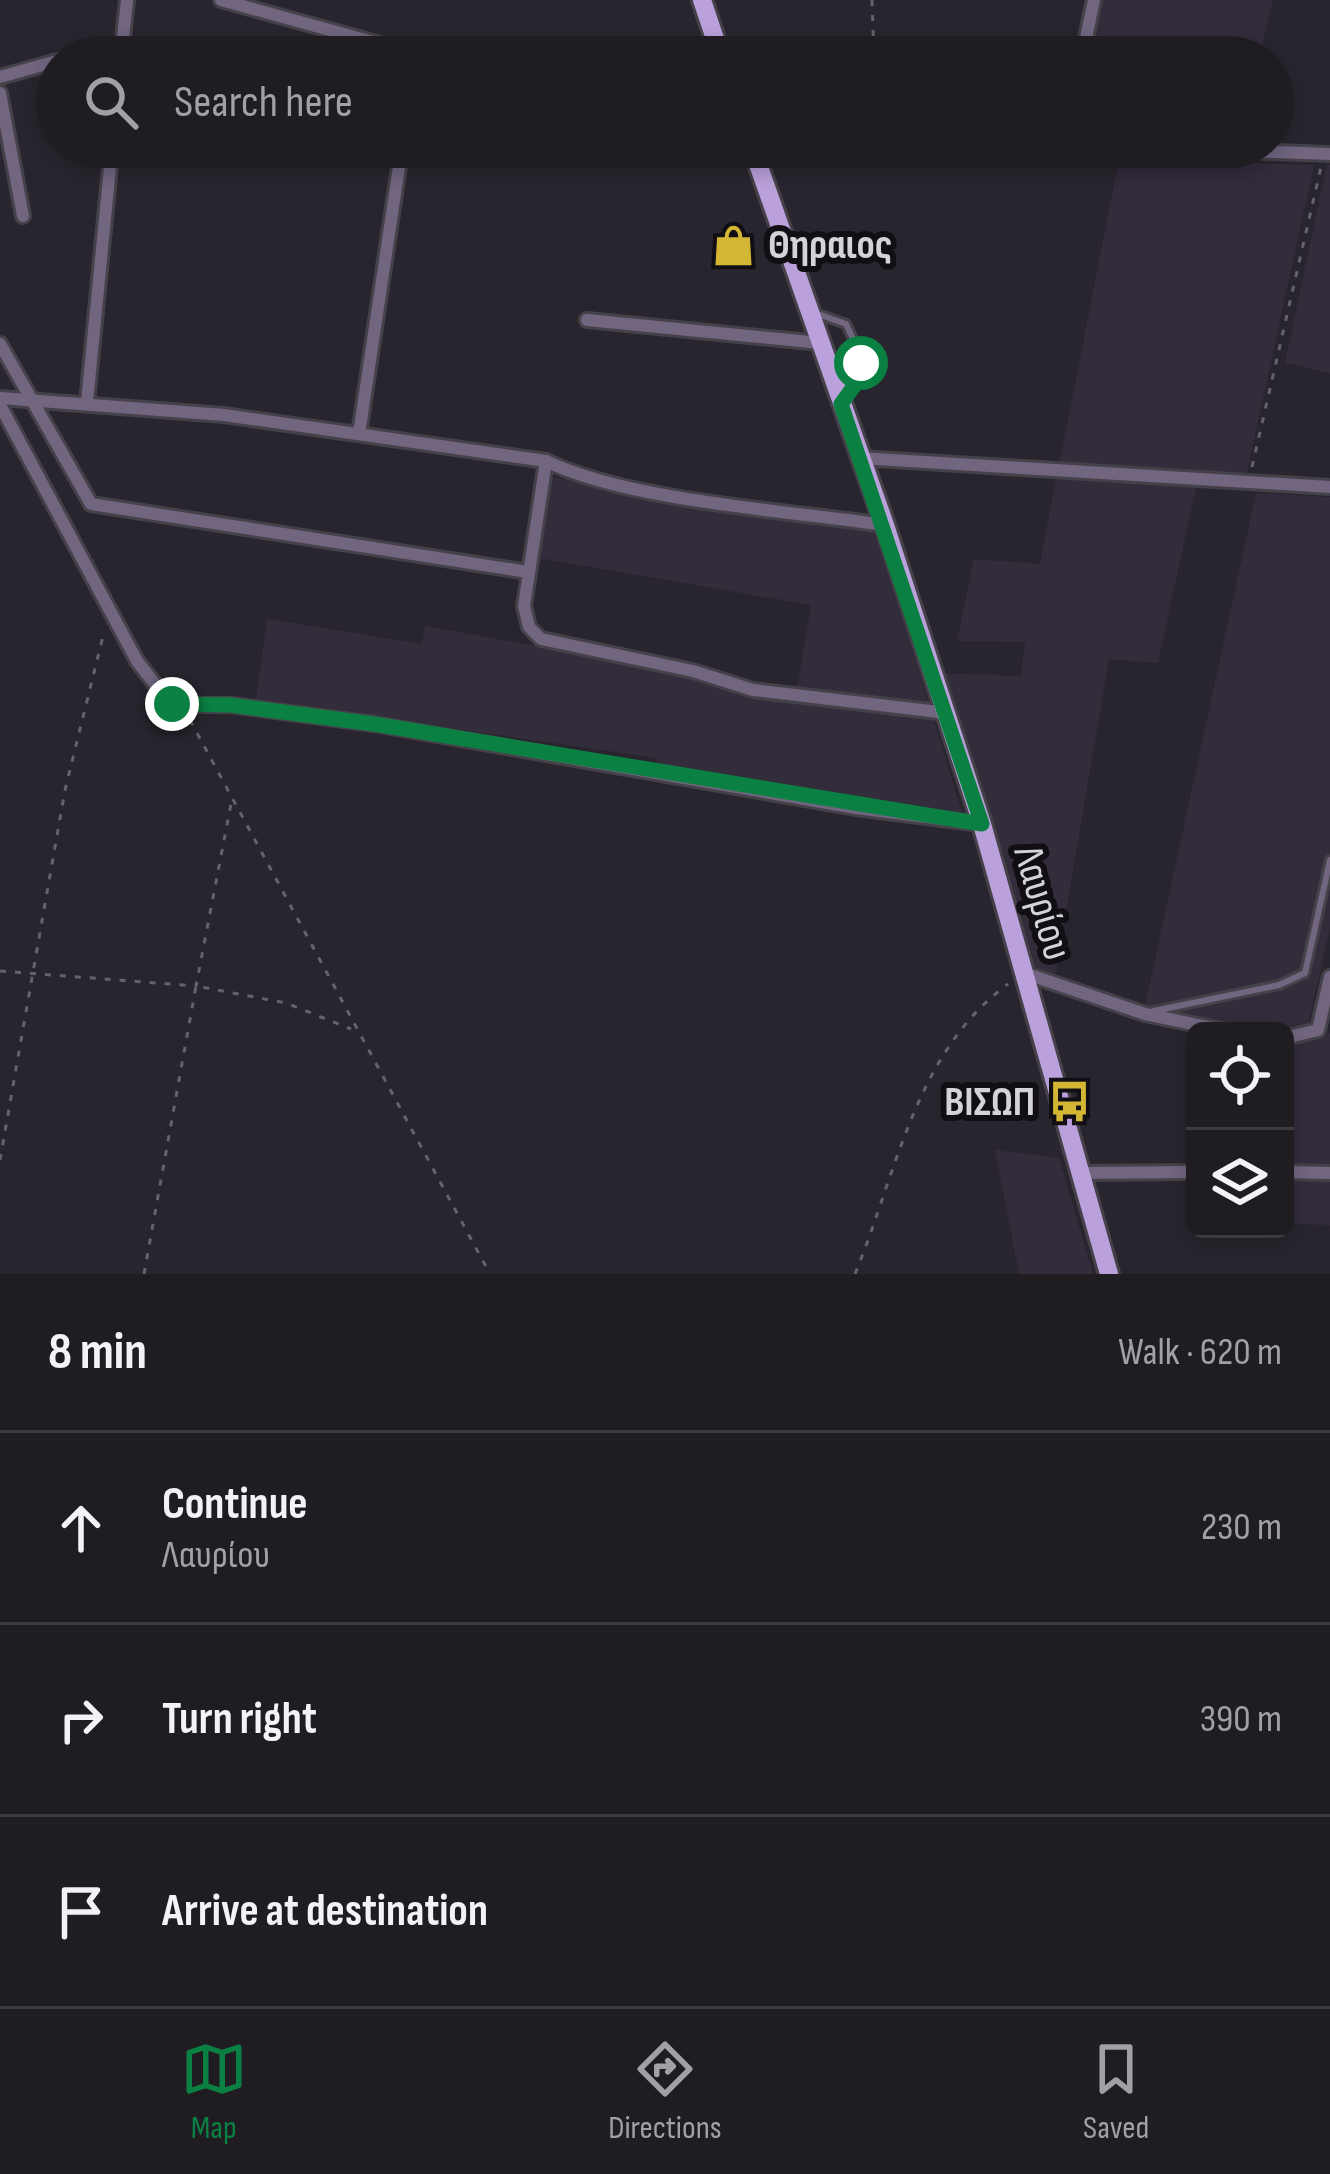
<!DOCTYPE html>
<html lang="en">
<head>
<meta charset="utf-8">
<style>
	body { margin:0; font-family:"Sofia Sans Condensed",sans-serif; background:#2c292f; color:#f1f3f6 }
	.controls { position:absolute; right:36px; bottom:36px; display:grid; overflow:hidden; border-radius:18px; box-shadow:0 6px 18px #0003 }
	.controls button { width:108px; height:108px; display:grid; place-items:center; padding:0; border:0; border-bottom:3px solid #3c3a40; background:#1f1c22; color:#f1f3f6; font:60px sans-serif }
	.stop { position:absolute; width:36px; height:36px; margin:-27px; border:9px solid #0b8043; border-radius:50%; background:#fff }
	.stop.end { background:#0b8043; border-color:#fff; box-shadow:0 3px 12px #0008 }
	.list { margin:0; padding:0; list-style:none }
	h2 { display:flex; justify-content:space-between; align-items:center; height:156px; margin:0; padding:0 48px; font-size:51px }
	h2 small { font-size:39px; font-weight:400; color:#a1a1a5 }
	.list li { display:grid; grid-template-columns:78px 1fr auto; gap:36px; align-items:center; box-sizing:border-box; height:192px; padding:0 48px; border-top:3px solid #3c3a40 }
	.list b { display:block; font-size:45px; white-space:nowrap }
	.list p { margin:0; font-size:39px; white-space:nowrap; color:#a1a1a5 }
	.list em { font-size:39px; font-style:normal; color:#a1a1a5 }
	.icon { flex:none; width:66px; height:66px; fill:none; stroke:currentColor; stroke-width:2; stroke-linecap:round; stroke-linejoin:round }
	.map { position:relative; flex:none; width:1330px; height:1274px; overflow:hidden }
	.search { position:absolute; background:#1f1c22; box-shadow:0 6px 18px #0003; left:36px; right:36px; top:36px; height:132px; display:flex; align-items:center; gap:30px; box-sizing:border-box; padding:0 42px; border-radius:66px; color:#a1a1a5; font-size:45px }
	.sheet { height:732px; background:#1f1c22 }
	nav { display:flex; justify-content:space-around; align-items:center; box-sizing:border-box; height:168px; border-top:3px solid #3c3a40; background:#1f1c22; font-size:33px; color:#a1a1a5 }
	nav a { display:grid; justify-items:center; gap:6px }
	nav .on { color:#0b8043 }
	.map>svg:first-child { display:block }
</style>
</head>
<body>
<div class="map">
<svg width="1330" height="1274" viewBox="0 0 1330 1274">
	<rect width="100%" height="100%" fill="#29252e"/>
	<g fill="#322c3b">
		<polygon points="1099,0 1273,0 1259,57 1086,57"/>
		<polygon points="1119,159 1314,165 1247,472 1236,478 1059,466"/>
		<polygon points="1327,164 1330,165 1330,373 1285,363"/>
		<polygon points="548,476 875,528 963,815 657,766 656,758 256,700 267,619 422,644 425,626 692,674 722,688 795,700 811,605 533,557"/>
		<polygon points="1056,478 1196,487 1158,663 1109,659 1054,982 1037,976 941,673 1021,676 1025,642 957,641 974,559 1040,564"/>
		<polygon points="1256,493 1330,497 1330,928 1308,1025 1262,1031 1145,1006"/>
		<polygon points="1330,1033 1330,1225 1285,1224 1285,1042"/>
		<polygon points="995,1150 1059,1158 1093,1274 1019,1274"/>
	</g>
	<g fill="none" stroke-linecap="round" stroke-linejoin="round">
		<defs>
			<g id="service">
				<polyline points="815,313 846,324 853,339"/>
				<polyline points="844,401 860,373 858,356"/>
				<polyline points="1154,1011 1279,985 1305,973 1330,860"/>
			</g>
			<g id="minor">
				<polyline points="221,0 427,57"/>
				<polyline points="121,57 127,0"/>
				<polyline points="1082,57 1094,0"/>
				<polyline points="0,77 57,61"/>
				<polyline points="0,93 23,216"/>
				<polyline points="1135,147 1330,154"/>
				<polyline points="587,320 820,343"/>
				<polyline points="0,344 91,504 528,572"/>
				<path d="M0 398 224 415 546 461C628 501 790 511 885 525"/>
				<polyline points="87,402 112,147"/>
				<polyline points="0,405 137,661 171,705 231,705 374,724 856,808 982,824"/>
				<polyline points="359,434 402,147"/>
				<polyline points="860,458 1330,487"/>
				<polyline points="546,461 524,606 529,627 541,639 693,671 753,690 947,713"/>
				<polyline points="1024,973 1145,1014 1227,1031"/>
				<polyline points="1285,1038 1318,1030 1330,977"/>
				<polyline points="1285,1172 1330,1173"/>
				<polyline points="1079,1173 1195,1172"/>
			</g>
			<g id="primary">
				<polyline points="702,0 721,57"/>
				<polyline points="752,147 885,525 982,824 1109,1274"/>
			</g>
		</defs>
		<use href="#service" stroke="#454149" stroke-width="12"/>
		<use href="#minor" stroke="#454149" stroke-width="18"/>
		<use href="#primary" stroke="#454149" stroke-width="24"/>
		<g stroke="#66626a" stroke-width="3" stroke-dasharray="6 9" stroke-linecap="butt">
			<polyline points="872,0 874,57"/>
			<polyline points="1252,467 1321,167"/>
			<polyline points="190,720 490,1274"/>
			<polyline points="0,971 196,986 231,804"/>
			<polyline points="0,1160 65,790 104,632"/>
			<polyline points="144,1274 196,986 286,1003 351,1029"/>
			<path d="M855 1274C896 1175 915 1052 1008 984"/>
		</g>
		<use href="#service" stroke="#716580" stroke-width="6"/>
		<use href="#minor" stroke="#716580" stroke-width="12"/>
		<use href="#primary" stroke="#bba1db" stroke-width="18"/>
	</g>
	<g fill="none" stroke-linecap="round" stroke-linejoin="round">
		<polyline stroke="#0b8043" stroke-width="15" points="172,704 230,705 374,724 982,824 841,404 857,382 861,363"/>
	</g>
	<defs>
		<symbol id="shop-bare" viewBox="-9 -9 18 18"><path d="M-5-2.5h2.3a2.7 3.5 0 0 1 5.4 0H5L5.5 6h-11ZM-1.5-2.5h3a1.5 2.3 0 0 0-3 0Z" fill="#d4b635" stroke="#110f13" stroke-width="2.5" paint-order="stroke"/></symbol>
		<symbol id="bus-bare" viewBox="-9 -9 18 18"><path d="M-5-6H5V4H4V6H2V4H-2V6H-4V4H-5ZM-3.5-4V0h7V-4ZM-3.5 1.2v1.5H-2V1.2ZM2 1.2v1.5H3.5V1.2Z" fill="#d4b635" stroke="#110f13" stroke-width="2.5" paint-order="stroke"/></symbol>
	</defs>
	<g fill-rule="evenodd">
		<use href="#shop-bare" x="704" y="216" width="59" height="59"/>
		<use href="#bus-bare" x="1040" y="1072" width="59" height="59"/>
	</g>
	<g text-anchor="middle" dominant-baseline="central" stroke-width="12" stroke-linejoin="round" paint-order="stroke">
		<g font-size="42" font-weight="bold" fill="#d5d2d8" stroke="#110f13" text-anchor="start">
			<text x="768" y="245">Θηραιος</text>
			<text x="1035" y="1102" text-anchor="end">ΒΙΣΩΠ</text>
		</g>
		<g font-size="42" fill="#d5d2d8" stroke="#110f13">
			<text transform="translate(1042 903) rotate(74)">Λαυρίου</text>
		</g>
	</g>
</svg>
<div class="controls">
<button><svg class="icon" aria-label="locate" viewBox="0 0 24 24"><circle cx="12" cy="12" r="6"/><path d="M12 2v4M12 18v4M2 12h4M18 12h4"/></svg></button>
<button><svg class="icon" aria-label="layers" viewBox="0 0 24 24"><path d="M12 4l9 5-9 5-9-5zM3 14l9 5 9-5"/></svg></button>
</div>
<div class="stop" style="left:861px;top:363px"></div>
<div class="stop end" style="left:172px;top:704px"></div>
<div class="search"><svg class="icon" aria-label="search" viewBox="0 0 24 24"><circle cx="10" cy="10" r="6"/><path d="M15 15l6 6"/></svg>Search here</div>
</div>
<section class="sheet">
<h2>8 min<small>Walk · 620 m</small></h2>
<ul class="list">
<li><svg class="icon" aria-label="ahead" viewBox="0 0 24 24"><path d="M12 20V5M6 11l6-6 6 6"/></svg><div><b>Continue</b><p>Λαυρίου</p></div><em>230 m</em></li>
<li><svg class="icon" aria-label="right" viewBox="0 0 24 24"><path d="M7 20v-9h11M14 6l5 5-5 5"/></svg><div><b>Turn right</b></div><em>390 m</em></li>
<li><svg class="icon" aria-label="arrive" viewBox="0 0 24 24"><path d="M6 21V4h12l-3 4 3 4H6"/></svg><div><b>Arrive at destination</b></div></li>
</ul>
</section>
<nav>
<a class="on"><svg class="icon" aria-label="map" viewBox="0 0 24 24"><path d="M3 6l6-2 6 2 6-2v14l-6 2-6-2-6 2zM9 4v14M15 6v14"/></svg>Map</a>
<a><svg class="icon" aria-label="directions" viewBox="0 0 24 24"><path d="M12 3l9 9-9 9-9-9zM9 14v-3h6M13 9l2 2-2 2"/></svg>Directions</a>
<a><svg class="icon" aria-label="saved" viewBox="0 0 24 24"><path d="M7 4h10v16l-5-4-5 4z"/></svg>Saved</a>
</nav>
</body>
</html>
